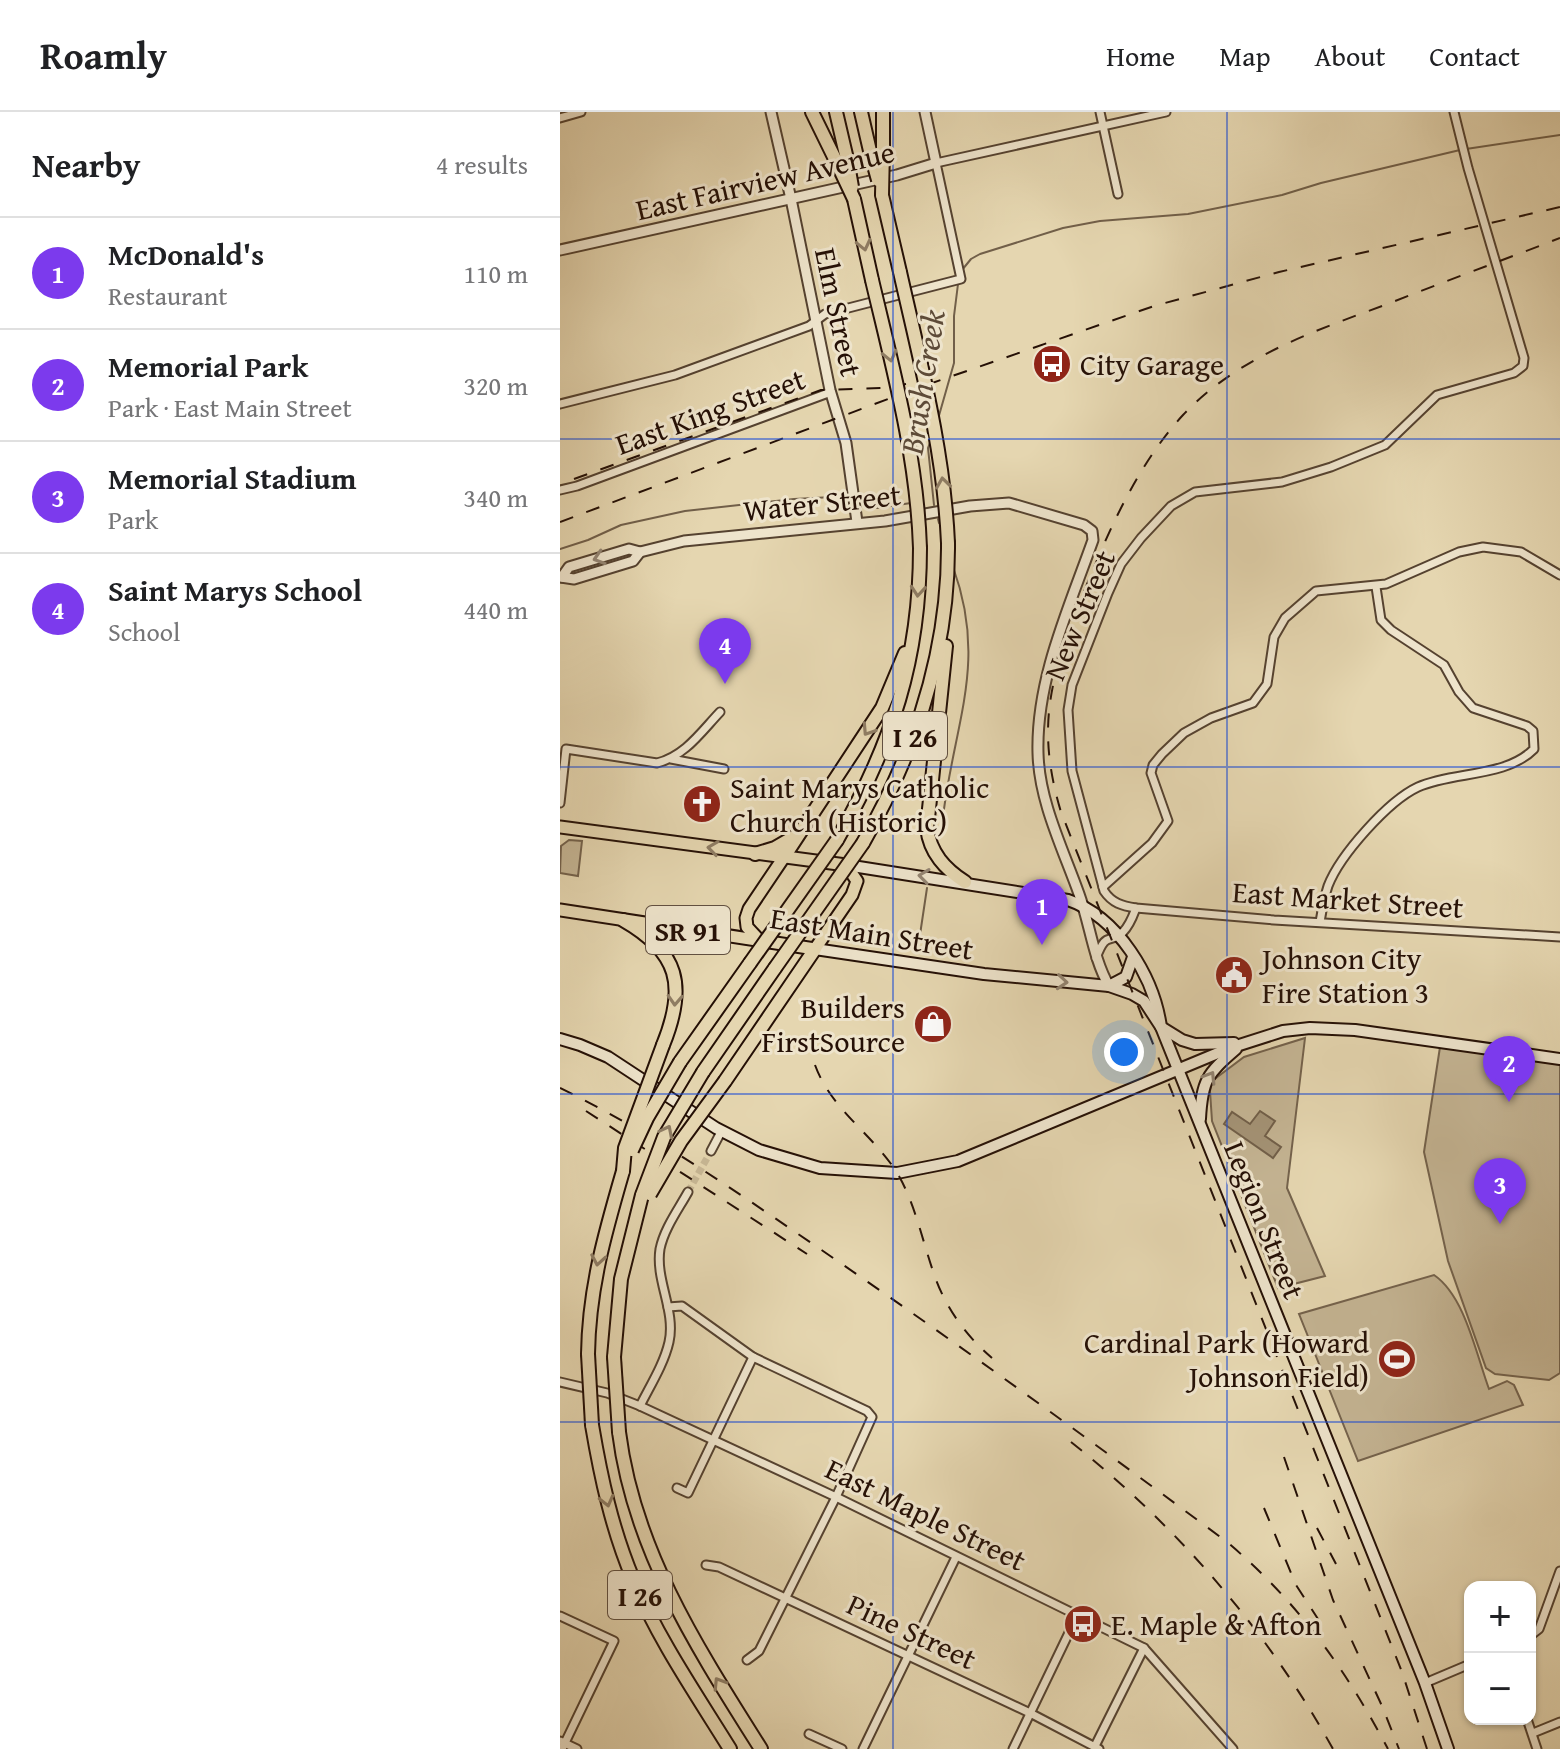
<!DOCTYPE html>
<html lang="en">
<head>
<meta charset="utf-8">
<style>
	body { margin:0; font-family:"Gentium Book Plus",serif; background:#f6f6f6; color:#202124 }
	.controls { position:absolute; right:24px; bottom:24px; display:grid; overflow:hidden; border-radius:16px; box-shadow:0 2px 6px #0004 }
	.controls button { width:72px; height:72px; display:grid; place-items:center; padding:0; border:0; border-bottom:2px solid #e0e0e0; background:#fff; color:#202124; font:40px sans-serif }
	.you { position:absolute; left:564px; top:940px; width:28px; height:28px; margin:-20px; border:6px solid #fff; border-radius:50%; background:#1a73e8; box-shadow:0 0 0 12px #1a73e833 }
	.badge { display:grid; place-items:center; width:52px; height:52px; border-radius:50%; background:#7c3aed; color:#fff; font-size:26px; font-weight:700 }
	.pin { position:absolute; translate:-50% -66px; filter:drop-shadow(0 2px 4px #0008) }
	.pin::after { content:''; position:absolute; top:42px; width:28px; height:24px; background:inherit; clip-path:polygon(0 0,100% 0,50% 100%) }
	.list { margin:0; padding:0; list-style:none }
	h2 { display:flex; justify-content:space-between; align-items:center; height:104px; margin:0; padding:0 32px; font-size:34px }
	h2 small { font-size:26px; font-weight:400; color:#757577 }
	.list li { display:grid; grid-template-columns:52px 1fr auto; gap:24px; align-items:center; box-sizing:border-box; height:112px; padding:0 32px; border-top:2px solid #e0e0e0 }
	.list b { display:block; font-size:30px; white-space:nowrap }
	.list p { margin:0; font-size:26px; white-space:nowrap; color:#757577 }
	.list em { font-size:26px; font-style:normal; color:#757577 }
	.map { position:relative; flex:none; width:1000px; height:1637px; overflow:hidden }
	header { display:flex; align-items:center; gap:48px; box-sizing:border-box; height:112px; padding:0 40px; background:#fff; border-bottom:2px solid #e0e0e0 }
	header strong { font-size:38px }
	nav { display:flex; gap:44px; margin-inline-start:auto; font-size:28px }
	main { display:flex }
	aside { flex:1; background:#fff }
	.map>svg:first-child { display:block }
</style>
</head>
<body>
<header>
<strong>Roamly</strong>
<nav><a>Home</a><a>Map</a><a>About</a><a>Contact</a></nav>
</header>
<main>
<aside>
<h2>Nearby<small>4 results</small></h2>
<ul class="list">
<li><span class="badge">1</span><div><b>McDonald's</b><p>Restaurant</p></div><em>110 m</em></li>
<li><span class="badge">2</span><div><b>Memorial Park</b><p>Park · East Main Street</p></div><em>320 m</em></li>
<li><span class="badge">3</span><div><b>Memorial Stadium</b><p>Park</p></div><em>340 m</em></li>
<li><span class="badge">4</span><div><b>Saint Marys School</b><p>School</p></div><em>440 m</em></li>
</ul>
</aside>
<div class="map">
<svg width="1000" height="1637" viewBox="0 0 1000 1637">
	<rect width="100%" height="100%" fill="#e5d6b0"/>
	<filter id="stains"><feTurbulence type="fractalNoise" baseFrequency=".0025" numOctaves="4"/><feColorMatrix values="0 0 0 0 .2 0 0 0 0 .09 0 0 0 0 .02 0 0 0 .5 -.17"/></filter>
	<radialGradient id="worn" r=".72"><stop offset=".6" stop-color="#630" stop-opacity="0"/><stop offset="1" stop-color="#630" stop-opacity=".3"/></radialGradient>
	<g fill="#c4b493" stroke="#74624c" stroke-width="2">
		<polygon points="9,728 22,729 18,764 0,761 1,734"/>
		<polygon points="745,926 727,1076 765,1164 718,1176 652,1009 650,979 652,969 684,945"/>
		<polygon points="880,935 1000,952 1000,1261 989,1268 935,1262 926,1256 888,1149 864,1040"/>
		<path d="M874 1163C905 1184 916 1242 929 1277L947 1269 954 1273 963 1293 798 1349 739 1202Z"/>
	</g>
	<polygon fill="#a49376" stroke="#715f49" stroke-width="2" points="700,999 715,1009 705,1024 721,1035 713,1046 664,1012 672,1000 690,1012"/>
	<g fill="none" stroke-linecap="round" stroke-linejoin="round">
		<g stroke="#715f49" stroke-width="2">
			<polyline points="906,37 1000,23"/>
			<polyline points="402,158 411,147 420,142 503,116 540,109 628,102 722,83 761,71 900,38"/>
			<polyline points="378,307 394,251 394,204 398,172"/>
			<polyline points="371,328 368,336 374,393"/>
			<polyline points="298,391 317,396 351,391"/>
			<polyline points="378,407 379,411"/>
			<polyline points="0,437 28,428 61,413 125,399 234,387 273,385 292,390"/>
			<path d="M384 697C396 607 427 548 393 455"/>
			<polyline points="358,836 367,776"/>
		</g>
		<polyline stroke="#c8b896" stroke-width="7" stroke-dasharray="7 3.5" stroke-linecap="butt" points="128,1080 151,1039"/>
		<defs>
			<g id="minor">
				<polyline points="540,0 558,82"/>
				<path d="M894 0 908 56 964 246 963 254 954 261 877 283 825 333 771 355 722 370 635 380 611 394 581 426 561 452 548 481 512 573 508 598 512 659 544 779C552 791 562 794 576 796L714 808 1000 825"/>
				<polyline points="0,6 21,0"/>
				<polyline points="0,292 115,263 249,214 265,202 401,167 376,51 606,0"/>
				<polyline points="0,378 17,374 271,280"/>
				<polyline points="111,647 164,657"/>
				<path d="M0 691 6 637 97 651C125 644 141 620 160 600"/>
				<polyline points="543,775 592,731 608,709 591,661 593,653 602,642 624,621 651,606 693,591 707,572 714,525 725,506 756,479 826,472 899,440 923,435 961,440 1000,463"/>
				<path d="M760 810C762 798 764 786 768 774 780 743 828 689 858 675 894 659 945 666 974 637L973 619 967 614 913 596 899 580 884 553 831 518 821 508 816 475"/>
				<path d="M536 846C547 818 548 833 563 820 570 813 573 804 576 796"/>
				<polyline points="151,1039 161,1020"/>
				<polyline points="108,1195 122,1194 193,1245 307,1299 312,1305 276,1385 199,1539 187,1548"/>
				<polyline points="0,1270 47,1281 80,1294 276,1385 584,1536 673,1637"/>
				<path d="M80 1294C90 1274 104 1252 109 1230 116 1199 95 1168 100 1137 104 1117 118 1098 128 1080"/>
				<polyline points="117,1376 128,1381 193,1245"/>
				<polyline points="146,1453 159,1455 470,1601 539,1637"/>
				<polyline points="0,1504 54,1529 2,1637"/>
				<polyline points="970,1524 979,1517 1000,1459"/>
				<polyline points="865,1571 910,1552"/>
				<polyline points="967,1607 977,1637"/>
				<polyline points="973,1621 1000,1610"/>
				<polyline points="249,1622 282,1637"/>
				<polyline points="0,1629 17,1637"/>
				<polyline points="535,1634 584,1536"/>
				<polyline points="303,1637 396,1445"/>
				<polyline points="453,1637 518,1502"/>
			</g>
			<g id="tertiary">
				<polyline points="211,0 231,87 270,278 286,331 297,410"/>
				<polyline points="0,138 337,63 376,51 365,0"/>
				<polyline points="0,465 14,467 73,449 80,440"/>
				<path d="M2 465 9 455 69 437 80 440 124 429 325 409 410 394 449 391 524 413 532 419 533 428C509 496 476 567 478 641 479 689 503 737 519 782 530 812 533 846 549 874"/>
			</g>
			<g id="secondary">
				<path d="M286 753 508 788C558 805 594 865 601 915L865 1571 888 1637"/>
				<polyline points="255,837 424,862 549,874 572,882 584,889 601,915 622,928 635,932 674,931"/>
				<polyline points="549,874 566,865 573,845"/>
				<polyline points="0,927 20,933 48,945 156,1016 199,1038 260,1056 337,1061 398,1049 670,936 723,919 750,916 795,918 1000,947"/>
				<path d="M640 1007C642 968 647 962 676 937"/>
			</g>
			<g id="primary">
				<polyline points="0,715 286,753 297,769 292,783 255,837 0,798"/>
				<polyline points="199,828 187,815 186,806 189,797 224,745"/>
			</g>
			<g id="motorway">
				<polyline points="252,0 276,49"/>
				<polyline points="276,0 287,47"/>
				<polyline points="301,0 310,39"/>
				<polyline points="323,0 323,37"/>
				<polyline points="322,83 340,160"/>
				<polyline points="294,87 312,168"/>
				<path d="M386 534 367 716C370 741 385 757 405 770"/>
				<path d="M277 728C332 631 360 548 360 436"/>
				<path d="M303 731C356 638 389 539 388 431"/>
				<polyline points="195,742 215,736 234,725"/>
				<polyline points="224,745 322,596 345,541"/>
				<path d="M63 808C119 840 127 874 103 933"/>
				<polyline points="120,950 190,851"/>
				<polyline points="143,960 215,856"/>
				<polyline points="165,969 255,837"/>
				<path d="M28 1242C29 1176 45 1121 63 1059"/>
				<polyline points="54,1245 61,1167 82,1083"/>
				<path d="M32 1313C41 1366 52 1417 73 1467 98 1527 136 1582 170 1637"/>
				<path d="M59 1320C74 1439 138 1537 201 1637"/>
			</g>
		</defs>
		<use href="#minor" stroke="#554230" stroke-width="11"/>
		<use href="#tertiary" stroke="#554230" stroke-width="13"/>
		<use href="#secondary" stroke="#251006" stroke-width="14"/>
		<use href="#primary" stroke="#251006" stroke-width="15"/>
		<use href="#motorway" stroke="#251006" stroke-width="16"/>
		<use href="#minor" stroke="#eee4cc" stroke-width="7"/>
		<use href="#tertiary" stroke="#eee4cc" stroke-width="9"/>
		<use href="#secondary" stroke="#eee4cc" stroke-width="10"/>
		<use href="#primary" stroke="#e5d6b0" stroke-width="11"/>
		<use href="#motorway" stroke="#e5d6b0" stroke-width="12"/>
		<g stroke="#251006" stroke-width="2" stroke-dasharray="14 14" stroke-linecap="butt">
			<polyline points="14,367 261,278 322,276 346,272"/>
			<polyline points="0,410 352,278 594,194 719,160 1000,95"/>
			<path d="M255 953C271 997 311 1021 336 1059 355 1090 362 1128 374 1162 385 1195 406 1224 432 1246"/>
			<path d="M0 976C93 1021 178 1081 263 1139 400 1233 534 1331 667 1430 737 1489 785 1556 828 1637"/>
			<polyline points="26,999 247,1142"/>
			<path d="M511 1330C618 1415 707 1518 773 1637"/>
			<polyline points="724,1345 773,1488 822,1594 839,1637"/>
			<polyline points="704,1396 736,1473 758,1507"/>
			<polyline points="757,1416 776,1452"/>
			<path d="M867 1637 842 1560 501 700C475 613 491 564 523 482 548 420 577 353 623 303 680 243 755 219 830 191 886 169 943 148 1000 126"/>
		</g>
		<defs>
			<g id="motorway-bridge">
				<polyline points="310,39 318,68"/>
				<polyline points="287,47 292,75"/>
				<polyline points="276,49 294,87"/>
				<polyline points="322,83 323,37"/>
				<path d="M340 160C360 249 384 339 388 431"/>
				<path d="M312 168C333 257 357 344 360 436"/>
				<polyline points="190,851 277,728"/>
				<polyline points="215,856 303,731"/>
				<polyline points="72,1038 87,1006 120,950"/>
				<polyline points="63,1059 65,1036 103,933"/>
				<polyline points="90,1082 121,1029 165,969"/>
				<polyline points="82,1083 104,1025 143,960"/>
				<polyline points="28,1242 32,1313"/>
				<polyline points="54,1245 59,1320"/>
			</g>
		</defs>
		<use href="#motorway-bridge" stroke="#251006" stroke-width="16" stroke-linecap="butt"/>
		<use href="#motorway-bridge" stroke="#e5d6b0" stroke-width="12"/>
	</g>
	<defs><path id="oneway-chevron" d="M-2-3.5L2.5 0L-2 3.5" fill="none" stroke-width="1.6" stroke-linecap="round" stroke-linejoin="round" transform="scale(2)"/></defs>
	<g stroke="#8f7d64">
		<use href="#oneway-chevron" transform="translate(304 133) rotate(77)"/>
		<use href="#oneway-chevron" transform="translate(330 244) rotate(77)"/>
		<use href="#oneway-chevron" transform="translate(383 371) rotate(-98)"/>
		<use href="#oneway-chevron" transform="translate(358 479) rotate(95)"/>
		<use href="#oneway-chevron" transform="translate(308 618) rotate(123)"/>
		<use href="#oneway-chevron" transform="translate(153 736) rotate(-172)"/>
		<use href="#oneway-chevron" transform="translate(115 888) rotate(93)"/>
		<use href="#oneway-chevron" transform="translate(107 1019) rotate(-63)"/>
		<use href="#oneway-chevron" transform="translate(38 1148) rotate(100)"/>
		<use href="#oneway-chevron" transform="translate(47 1389) rotate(76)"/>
		<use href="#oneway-chevron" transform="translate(159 1571) rotate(-122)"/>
	</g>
	<g stroke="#948573">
		<use href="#oneway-chevron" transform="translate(39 446) rotate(163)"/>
		<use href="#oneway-chevron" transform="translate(364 764) rotate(-172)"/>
		<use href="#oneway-chevron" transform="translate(502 870) rotate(5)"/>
		<use href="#oneway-chevron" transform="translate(650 965) rotate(-58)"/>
	</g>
	<path fill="none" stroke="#1d4ed8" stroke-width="2" stroke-opacity="0.55" d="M333 0V1637M667 0V1637M0 327H1000M0 655H1000M0 982H1000M0 1310H1000"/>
	<defs>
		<symbol id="bus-disc" viewBox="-11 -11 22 22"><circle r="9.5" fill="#8f2418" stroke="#eee4cc"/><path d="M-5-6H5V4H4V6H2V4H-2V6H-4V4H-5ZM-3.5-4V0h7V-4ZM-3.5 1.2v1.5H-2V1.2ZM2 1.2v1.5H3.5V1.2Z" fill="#fff"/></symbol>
		<symbol id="church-disc" viewBox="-11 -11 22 22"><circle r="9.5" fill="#8f2418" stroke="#eee4cc"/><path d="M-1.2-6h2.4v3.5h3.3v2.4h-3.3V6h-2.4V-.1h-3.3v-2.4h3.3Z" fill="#fff"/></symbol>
		<symbol id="civic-disc" viewBox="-11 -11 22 22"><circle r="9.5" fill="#8f2418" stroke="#eee4cc"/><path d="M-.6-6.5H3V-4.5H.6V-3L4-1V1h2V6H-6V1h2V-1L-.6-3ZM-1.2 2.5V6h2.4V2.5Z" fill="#fff"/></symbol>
		<symbol id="shop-disc" viewBox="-11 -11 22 22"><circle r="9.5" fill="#8f2418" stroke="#eee4cc"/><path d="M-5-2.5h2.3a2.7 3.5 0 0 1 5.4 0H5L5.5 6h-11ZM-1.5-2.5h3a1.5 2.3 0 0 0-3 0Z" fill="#fff"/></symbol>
		<symbol id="stadium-disc" viewBox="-11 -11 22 22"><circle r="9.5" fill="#8f2418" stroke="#eee4cc"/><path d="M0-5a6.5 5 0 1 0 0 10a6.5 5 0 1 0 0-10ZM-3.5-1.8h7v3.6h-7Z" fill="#fff"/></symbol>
	</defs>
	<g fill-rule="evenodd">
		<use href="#bus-disc" x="470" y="230" width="44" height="44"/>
		<use href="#church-disc" x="120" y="670" width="44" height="44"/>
		<use href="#civic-disc" x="652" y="841" width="44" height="44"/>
		<use href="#shop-disc" x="351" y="890" width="44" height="44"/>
		<use href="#stadium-disc" x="815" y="1225" width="44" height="44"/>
		<use href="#bus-disc" x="501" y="1490" width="44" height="44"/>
	</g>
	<g text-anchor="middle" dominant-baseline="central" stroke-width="6" stroke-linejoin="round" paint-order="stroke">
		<g fill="#eee4cc" stroke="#615041" stroke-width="2">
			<rect x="323" y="600" width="64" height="48" rx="6"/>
			<rect x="86" y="794" width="84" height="48" rx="6"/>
			<rect x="48" y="1459" width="64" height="48" rx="6"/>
		</g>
		<g font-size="28" font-weight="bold" fill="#251006">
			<text x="355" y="624">I 26</text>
			<text x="128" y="818">SR 91</text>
			<text x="80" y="1483">I 26</text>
		</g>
		<g font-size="30" fill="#251006" stroke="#eee4cc">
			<text transform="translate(205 68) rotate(-13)">East Fairview Avenue</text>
			<text transform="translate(279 200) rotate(78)">Elm Street</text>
			<text transform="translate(150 299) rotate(-20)">East King Street</text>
			<text transform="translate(262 390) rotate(-6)">Water Street</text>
			<text transform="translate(519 503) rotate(-67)">New Street</text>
			<text transform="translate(788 787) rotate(4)">East Market Street</text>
			<text transform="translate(312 821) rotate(9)">East Main Street</text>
			<text transform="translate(705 1108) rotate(68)">Legion Street</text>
			<text transform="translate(366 1402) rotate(26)">East Maple Street</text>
			<text transform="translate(352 1519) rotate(25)">Pine Street</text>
		</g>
		<g font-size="30" fill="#251006" stroke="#eee4cc" text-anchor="start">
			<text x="520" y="252">City Garage</text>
			<text x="170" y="675">Saint Marys Catholic<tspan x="170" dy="34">Church (Historic)</tspan></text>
			<text x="702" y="846">Johnson City<tspan x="702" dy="34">Fire Station 3</tspan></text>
			<text x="345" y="895" text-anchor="end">Builders<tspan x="345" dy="34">FirstSource</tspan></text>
			<text x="809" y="1230" text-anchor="end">Cardinal Park (Howard<tspan x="809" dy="34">Johnson Field)</tspan></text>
			<text x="551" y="1512">E. Maple &amp; Afton</text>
		</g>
		<g font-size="32" font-style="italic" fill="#5e4b38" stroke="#eee4cc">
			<text transform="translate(362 270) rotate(-81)">Brush Creek</text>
		</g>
	</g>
	<rect width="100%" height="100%" filter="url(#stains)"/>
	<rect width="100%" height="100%" fill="url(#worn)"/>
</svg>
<div class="controls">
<button>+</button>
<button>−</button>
</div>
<div class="you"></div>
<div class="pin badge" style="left:482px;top:833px">1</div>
<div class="pin badge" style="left:949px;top:990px">2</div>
<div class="pin badge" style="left:940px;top:1112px">3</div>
<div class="pin badge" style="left:165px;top:572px">4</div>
</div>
</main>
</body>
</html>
